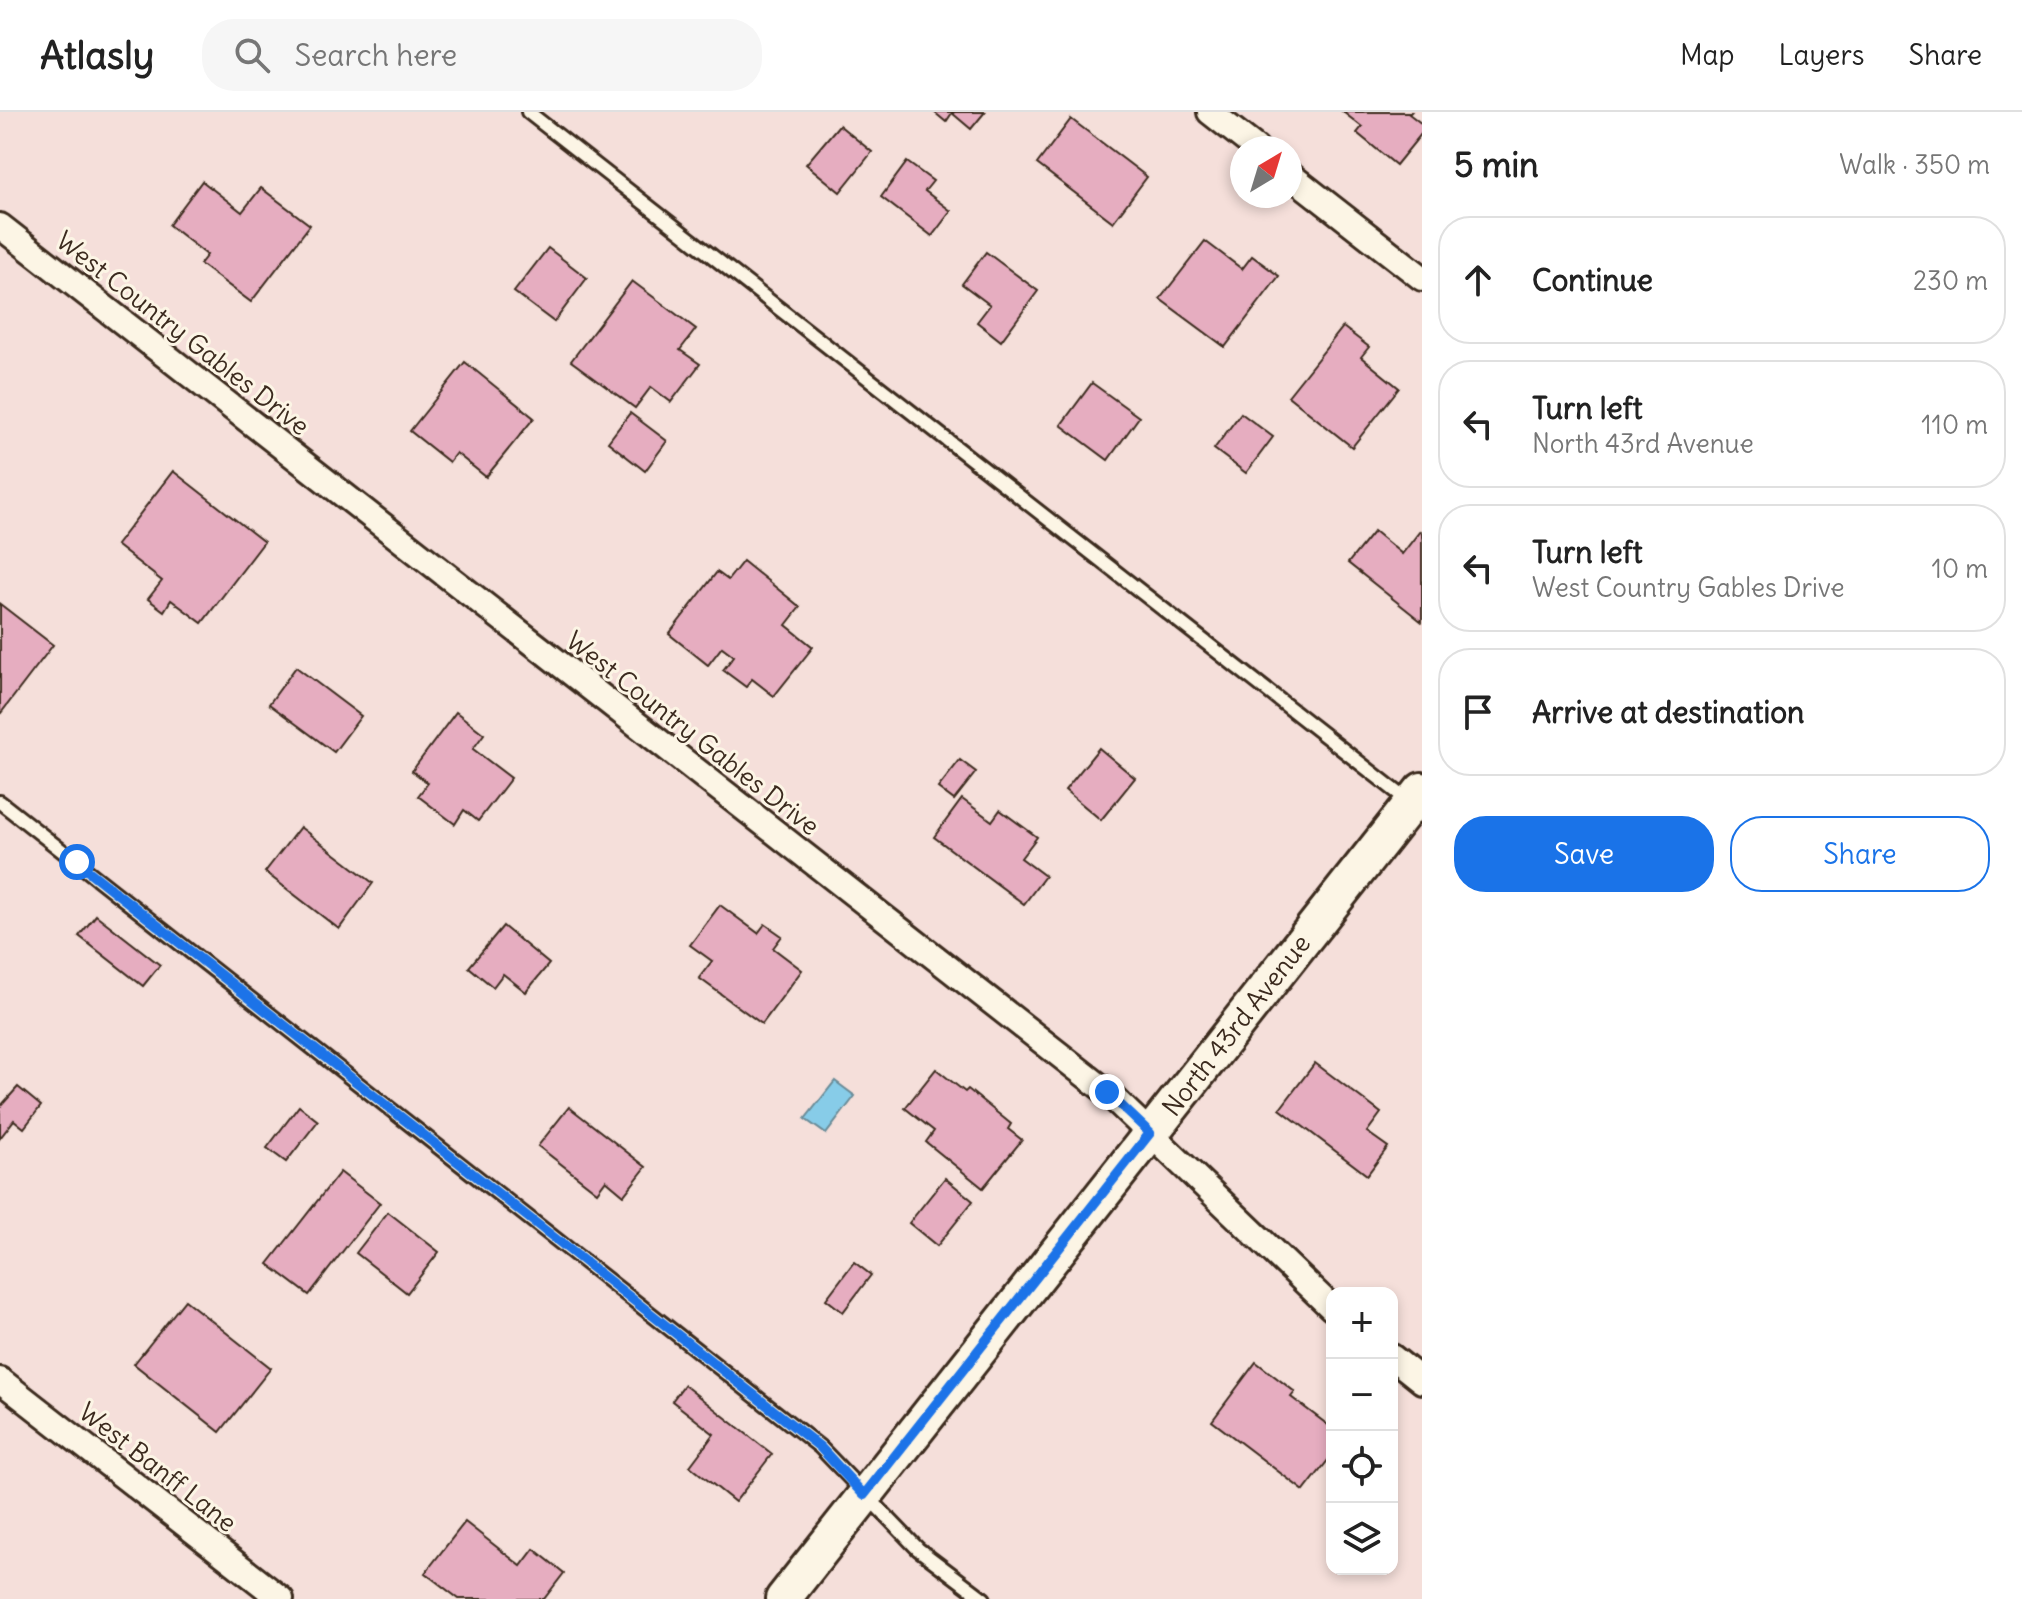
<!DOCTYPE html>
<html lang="en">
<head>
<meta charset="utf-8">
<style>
	body { margin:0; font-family:Delius,sans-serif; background:#f6f6f6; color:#222 }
	.controls { position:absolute; right:24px; bottom:24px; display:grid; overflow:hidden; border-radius:16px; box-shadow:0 4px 12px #0003 }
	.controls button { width:72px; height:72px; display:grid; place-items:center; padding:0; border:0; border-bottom:2px solid #e0e0e0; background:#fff; color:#222; font:40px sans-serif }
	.compass { position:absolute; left:1230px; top:24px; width:72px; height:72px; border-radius:50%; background:#fff; box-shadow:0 4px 12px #0003; rotate:38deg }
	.stop { position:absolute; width:24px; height:24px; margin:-18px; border:6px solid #1a73e8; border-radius:50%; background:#fff }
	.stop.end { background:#1a73e8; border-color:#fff; box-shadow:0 2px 8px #0008 }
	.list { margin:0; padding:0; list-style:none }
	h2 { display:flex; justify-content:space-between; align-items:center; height:104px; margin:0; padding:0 32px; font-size:34px }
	h2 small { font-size:26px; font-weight:400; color:#767676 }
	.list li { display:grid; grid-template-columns:52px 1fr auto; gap:24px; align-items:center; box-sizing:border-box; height:128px; margin:0 16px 16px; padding:0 16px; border:2px solid #e0e0e0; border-radius:32px }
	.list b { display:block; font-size:30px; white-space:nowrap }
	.list p { margin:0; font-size:26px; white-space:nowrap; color:#767676 }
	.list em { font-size:26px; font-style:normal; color:#767676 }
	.actions { display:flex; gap:16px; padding:24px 32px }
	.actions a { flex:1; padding:18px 0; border:2px solid #1a73e8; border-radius:32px; text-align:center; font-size:28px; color:#1a73e8 }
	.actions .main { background:#1a73e8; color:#fff }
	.icon { flex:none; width:44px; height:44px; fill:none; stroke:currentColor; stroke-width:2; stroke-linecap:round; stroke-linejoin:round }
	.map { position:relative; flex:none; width:1422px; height:1487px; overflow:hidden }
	header { display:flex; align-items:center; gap:48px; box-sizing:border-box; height:112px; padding:0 40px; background:#fff; border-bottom:2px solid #e0e0e0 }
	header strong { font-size:38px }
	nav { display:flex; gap:44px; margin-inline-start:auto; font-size:28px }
	.search { width:560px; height:72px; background:#f6f6f6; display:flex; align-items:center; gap:20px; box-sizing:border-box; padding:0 28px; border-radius:32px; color:#767676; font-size:30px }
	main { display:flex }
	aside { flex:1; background:#fff }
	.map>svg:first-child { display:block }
</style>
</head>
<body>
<header>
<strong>Atlasly</strong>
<div class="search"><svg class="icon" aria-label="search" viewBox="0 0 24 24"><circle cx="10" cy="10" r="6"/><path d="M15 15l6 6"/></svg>Search here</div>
<nav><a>Map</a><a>Layers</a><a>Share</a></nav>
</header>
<main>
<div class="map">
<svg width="1422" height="1487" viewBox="0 0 1422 1487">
	<rect width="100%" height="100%" fill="#f5dfda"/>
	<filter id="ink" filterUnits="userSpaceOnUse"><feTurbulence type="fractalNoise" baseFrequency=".0125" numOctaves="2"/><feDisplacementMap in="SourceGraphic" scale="16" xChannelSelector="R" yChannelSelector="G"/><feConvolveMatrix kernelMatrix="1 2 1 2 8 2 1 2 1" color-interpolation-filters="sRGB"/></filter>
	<g filter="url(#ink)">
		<polygon fill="#87cce8" stroke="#698b97" stroke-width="2" points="835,969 855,984 826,1022 805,1007"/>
		<g fill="#e6adc0" stroke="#3b2a1e" stroke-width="2">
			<polygon points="934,0 985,0 971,17 952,1 946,10"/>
			<polygon points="1343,0 1411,0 1409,2 1422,12 1422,21 1396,53 1357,21 1362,15"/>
			<polygon points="1071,7 1147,65 1113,110 1037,52"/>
			<polygon points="839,13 872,40 840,80 806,52"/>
			<polygon points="907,50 933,69 925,79 951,99 932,124 881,85"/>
			<polygon points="202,69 242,100 261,76 310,113 251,190 200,152 207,143 169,113"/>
			<polygon points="1205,129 1242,157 1252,144 1279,164 1225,235 1160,187"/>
			<polygon points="548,136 587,166 554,210 514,180"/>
			<polygon points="986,140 1038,179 1001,229 977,210 990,193 962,172"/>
			<polygon points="632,169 696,217 680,238 700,252 671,290 651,275 635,296 571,249"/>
			<polygon points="1343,215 1369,235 1361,245 1399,276 1352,335 1288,284"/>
			<polygon points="465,250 534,306 486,365 456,341 449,350 410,319"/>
			<polygon points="1092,271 1139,305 1108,348 1061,313"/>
			<polygon points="630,301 667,329 645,359 608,330"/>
			<polygon points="1241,301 1273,325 1246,361 1214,337"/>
			<polygon points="173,359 264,430 202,511 171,488 164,499 148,487 162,469 116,433"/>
			<polygon points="1374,419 1402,442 1420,419 1422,421 1422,510 1348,451"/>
			<polygon points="743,449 800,495 786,513 813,535 774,584 752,567 746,575 723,558 734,544 722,535 708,553 669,522 717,460 728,468"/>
			<polygon points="0,492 53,533 1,601 0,600"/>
			<polygon points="296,555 361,604 334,640 269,592"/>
			<polygon points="456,600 484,622 473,637 511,666 478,709 464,698 455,712 418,684 428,671 412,659"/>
			<polygon points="1099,636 1135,666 1101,708 1065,678"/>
			<polygon points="960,648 976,660 954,688 938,676"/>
			<polygon points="962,687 992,709 1000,698 1037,725 1021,746 1045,764 1024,792 934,725"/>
			<polygon points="300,715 373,771 339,817 265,760"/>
			<polygon points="720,793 758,821 765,812 782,824 773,836 802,858 762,912 699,866 712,849 690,833"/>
			<polygon points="96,803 160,853 143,874 79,824"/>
			<polygon points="503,814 549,852 526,880 503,862 493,875 469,855"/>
			<polygon points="1315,951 1381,1001 1367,1020 1388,1035 1367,1063 1280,997"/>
			<polygon points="936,957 965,980 968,977 1011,1012 1008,1017 1022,1028 983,1076 926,1030 934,1019 905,996"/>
			<polygon points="18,975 41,994 24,1016 14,1008 0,1026 0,995"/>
			<polygon points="299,994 318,1009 286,1050 267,1036"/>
			<polygon points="569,995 646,1055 624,1083 606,1068 597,1080 538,1034"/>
			<polygon points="340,1060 380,1091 309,1183 268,1152"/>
			<polygon points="945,1066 973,1089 937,1134 909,1111"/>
			<polygon points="388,1100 439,1140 407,1181 356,1141"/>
			<polygon points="854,1150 871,1163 843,1200 826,1187"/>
			<polygon points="185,1188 271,1256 220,1320 134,1252"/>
			<polygon points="1256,1250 1295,1280 1291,1285 1332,1316 1332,1343 1304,1379 1212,1309"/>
			<polygon points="684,1273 772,1342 735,1390 690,1354 714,1322 672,1289"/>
			<polygon points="465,1410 521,1454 534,1437 564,1461 544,1487 459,1487 425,1461"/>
		</g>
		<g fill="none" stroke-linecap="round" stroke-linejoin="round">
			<defs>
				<g id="lane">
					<polyline points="528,0 1411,691"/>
					<polyline points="0,690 820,1335 918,1437 984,1487"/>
				</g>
				<g id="street">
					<polyline points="1210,0 1256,36"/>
					<polyline points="1290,63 1422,166"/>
					<polyline points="0,114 1107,980 1332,1196"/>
					<polyline points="1392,1245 1422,1269"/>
					<polyline points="0,1268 281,1487"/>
				</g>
				<polyline id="secondary" points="783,1487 1422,678"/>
			</defs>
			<use href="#lane" stroke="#3b2a1e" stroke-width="18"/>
			<use href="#street" stroke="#3b2a1e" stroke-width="30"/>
			<use href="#secondary" stroke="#3b2a1e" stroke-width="40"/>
			<use href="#lane" stroke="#fcf5e5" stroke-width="12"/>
			<use href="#street" stroke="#fcf5e5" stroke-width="24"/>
			<use href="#secondary" stroke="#fcf5e5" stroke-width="34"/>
		</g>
	</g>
	<g fill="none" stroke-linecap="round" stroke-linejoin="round" filter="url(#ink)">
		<polyline stroke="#1a73e8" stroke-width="10" points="77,750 820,1335 864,1383 1150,1021 1107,980"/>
	</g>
	<g text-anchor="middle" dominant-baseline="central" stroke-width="6" stroke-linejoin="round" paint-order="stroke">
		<g font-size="26" fill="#3b2a1e" stroke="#fcf5e5">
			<text transform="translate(183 221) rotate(38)">West Country Gables Drive</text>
			<text transform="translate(693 621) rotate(38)">West Country Gables Drive</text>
			<text transform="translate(1236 913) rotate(-52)">North 43rd Avenue</text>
			<text transform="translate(158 1355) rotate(38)">West Banff Lane</text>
		</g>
	</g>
</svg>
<div class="controls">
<button>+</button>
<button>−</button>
<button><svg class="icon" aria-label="locate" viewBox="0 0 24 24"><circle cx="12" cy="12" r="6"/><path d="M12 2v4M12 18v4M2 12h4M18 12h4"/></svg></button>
<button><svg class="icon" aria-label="layers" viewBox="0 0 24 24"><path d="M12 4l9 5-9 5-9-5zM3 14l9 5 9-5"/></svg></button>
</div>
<svg class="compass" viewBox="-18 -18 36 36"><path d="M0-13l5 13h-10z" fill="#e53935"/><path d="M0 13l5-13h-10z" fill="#767676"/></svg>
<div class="stop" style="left:77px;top:750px"></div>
<div class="stop end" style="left:1107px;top:980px"></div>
</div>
<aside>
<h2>5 min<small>Walk · 350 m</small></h2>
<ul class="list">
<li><svg class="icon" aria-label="ahead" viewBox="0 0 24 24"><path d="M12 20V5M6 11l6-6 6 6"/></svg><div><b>Continue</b></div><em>230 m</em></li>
<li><svg class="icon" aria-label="left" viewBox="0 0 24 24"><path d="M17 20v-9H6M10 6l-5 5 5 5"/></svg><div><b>Turn left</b><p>North 43rd Avenue</p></div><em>110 m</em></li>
<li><svg class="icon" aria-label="left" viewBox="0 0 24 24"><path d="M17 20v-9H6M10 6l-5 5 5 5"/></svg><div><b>Turn left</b><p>West Country Gables Drive</p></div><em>10 m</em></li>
<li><svg class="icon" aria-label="arrive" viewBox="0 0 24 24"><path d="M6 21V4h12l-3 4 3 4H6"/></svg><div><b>Arrive at destination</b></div></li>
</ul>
<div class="actions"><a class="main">Save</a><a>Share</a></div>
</aside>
</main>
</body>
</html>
